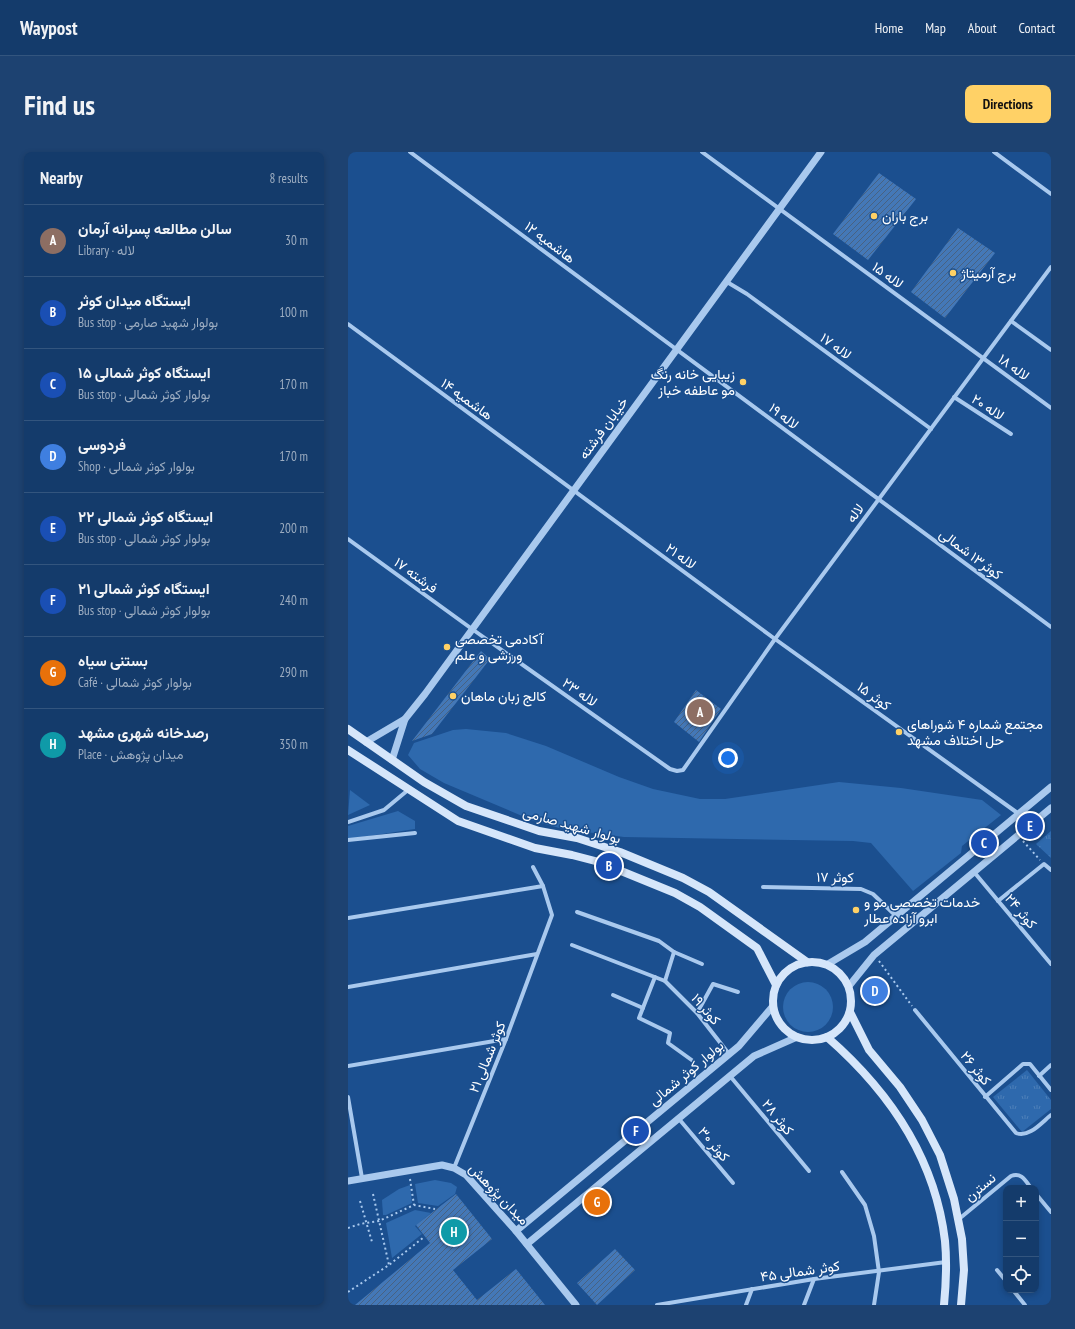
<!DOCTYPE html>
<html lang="en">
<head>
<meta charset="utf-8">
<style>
	body { margin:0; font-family:"PT Sans Narrow",Vazirmatn,sans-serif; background:#1d4271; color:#f1f3f6 }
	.controls { position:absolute; right:12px; bottom:12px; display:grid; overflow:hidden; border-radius:8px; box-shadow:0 2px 6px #0003 }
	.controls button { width:36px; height:36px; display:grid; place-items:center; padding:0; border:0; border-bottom:1px solid #33557e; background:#143b6b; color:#f1f3f6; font:20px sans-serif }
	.you { position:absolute; left:380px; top:606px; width:14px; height:14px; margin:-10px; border:3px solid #fff; border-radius:50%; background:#1a73e8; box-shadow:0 0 0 6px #1a73e833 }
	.badge { display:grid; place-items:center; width:26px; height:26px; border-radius:50%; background:#ffd166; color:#fff; font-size:13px; font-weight:700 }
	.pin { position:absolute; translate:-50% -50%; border:2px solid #fff; box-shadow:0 1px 4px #0006 }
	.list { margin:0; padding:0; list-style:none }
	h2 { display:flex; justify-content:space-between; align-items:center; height:52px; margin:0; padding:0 16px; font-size:17px }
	h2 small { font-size:13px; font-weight:400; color:#9dadc1 }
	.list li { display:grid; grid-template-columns:26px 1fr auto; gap:12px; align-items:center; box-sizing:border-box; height:72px; padding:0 16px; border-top:1px solid #33557e }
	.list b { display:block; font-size:15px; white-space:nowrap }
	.list p { margin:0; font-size:13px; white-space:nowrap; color:#9dadc1 }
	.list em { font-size:13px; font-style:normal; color:#9dadc1 }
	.icon { flex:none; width:22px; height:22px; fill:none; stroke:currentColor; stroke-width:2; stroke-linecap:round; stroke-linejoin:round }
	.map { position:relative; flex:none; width:703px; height:1153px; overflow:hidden; border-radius:8px }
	header { display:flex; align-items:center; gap:24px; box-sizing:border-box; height:56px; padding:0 20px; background:#143b6b; border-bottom:1px solid #33557e }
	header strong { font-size:19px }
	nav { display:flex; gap:22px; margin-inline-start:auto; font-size:14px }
	.intro { display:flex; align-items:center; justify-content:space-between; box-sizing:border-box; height:96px; padding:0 24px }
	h1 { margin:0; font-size:28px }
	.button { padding:10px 18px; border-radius:8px; background:#ffd166; color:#111; font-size:14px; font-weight:700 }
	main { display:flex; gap:24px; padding:0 24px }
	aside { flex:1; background:#143b6b; border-radius:8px; box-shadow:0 2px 6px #0003 }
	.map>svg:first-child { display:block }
</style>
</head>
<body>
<header>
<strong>Waypost</strong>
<nav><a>Home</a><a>Map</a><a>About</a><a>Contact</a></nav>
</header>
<div class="intro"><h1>Find us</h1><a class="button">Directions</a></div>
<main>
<aside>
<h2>Nearby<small>8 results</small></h2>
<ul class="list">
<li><span class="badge" style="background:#8d6e63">A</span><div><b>سالن مطالعه پسرانه آرمان</b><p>Library · لاله</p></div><em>30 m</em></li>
<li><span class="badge" style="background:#1a4fb4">B</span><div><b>ایستگاه میدان کوثر</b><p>Bus stop · بولوار شهید صارمی</p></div><em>100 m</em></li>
<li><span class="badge" style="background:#1a4fb4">C</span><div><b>ایستگاه کوثر شمالی ۱۵</b><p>Bus stop · بولوار کوثر شمالی</p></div><em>170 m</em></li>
<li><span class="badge" style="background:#3f7fe0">D</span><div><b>فردوسی</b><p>Shop · بولوار کوثر شمالی</p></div><em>170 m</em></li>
<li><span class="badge" style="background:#1a4fb4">E</span><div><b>ایستگاه کوثر شمالی ۲۲</b><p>Bus stop · بولوار کوثر شمالی</p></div><em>200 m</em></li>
<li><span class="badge" style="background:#1a4fb4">F</span><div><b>ایستگاه کوثر شمالی ۲۱</b><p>Bus stop · بولوار کوثر شمالی</p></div><em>240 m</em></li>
<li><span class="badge" style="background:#e8710a">G</span><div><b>بستنی سیاه</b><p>Café · بولوار کوثر شمالی</p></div><em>290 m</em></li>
<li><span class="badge" style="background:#0f9aa8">H</span><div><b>رصدخانه شهری مشهد</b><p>Place · میدان پژوهش</p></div><em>350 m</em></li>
</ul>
</aside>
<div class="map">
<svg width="703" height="1153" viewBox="0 0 703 1153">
	<defs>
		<pattern id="park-tufts" width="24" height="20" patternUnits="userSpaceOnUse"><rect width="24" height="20" fill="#2e69ad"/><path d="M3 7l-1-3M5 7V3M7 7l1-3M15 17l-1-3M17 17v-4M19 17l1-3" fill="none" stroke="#4d80b9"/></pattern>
		<pattern id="building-hatch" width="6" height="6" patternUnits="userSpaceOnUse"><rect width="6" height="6" fill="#4478b7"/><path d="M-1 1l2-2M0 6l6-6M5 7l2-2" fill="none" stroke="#486282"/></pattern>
	</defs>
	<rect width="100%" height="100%" fill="#1b4f8f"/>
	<g fill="#2e69ad">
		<polygon points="118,577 158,581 198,594 271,625 305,637 352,647 377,647 491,630 553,636 634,648 653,663 614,694 613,701 565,739 523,691 505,689 276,685 215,677 186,669 96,631 72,617 60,603 66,591 105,578"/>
		<polygon points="2,638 22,653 0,663"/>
		<polygon points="50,659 67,669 67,677 8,686 0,686 0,674"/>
		<circle cx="460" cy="855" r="25"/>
		<polygon points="87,1028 103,1031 109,1035 107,1042 90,1054 70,1051 67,1032"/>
		<polygon points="62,1033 64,1051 38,1063 35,1063 34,1048 51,1037"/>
		<polygon points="67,1058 83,1061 67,1074 74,1082 44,1106 38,1071"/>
	</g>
	<g fill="url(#park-tufts)">
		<polygon points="703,679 703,706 688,692"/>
		<polygon points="679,918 703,948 703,957 674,980 645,945"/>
	</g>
	<g fill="url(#building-hatch)">
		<polygon points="531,21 568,47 520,108 485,82"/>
		<polygon points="610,76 647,101 597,166 563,140"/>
		<polygon points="133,499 142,507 84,582 64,589"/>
		<polygon points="348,538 373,557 351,590 326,570"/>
		<polygon points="108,1042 144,1087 105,1118 129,1148 168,1117 197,1153 7,1153 82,1091 68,1073"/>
		<polygon points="267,1097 287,1118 249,1153 229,1131"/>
	</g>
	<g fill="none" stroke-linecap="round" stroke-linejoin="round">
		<g stroke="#a9c9ee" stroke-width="2" stroke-dasharray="2 3" stroke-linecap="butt">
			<polyline points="675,689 692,708"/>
			<polyline points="531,809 564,854"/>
			<polyline points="62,1027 66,1053"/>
			<polyline points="25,1042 41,1113"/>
			<polyline points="12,1049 24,1090"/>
			<polyline points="0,1076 12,1072 31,1069 66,1053 87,1057"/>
			<polyline points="0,1140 41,1113 76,1085"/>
		</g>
		<g stroke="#a9c9ee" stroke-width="4">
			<polyline points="62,0 703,475"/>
			<polyline points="354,0 703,256"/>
			<polyline points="646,0 703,42"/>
			<polyline points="379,130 399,142 583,277"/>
			<polyline points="663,169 703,198"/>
			<polyline points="0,172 427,487 671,662"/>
			<polyline points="606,245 663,282"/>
			<polyline points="0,387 124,477 322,617 329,619 335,618 427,487 703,115"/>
			<polyline points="0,670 36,658 60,638"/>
			<polyline points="0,688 67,681"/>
			<polyline points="626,720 703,812"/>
			<polyline points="415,735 513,737 525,742 548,764"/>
			<polyline points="650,749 696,712 703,718"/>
			<polyline points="229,760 311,789 326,800 354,812"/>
			<polyline points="0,766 195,734"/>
			<polyline points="224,793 317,829 349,861 381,902"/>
			<polyline points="307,825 291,866 322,881 320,891 345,909"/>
			<polyline points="317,829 326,800"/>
			<polyline points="0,835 189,802"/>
			<polyline points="265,843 295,856"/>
			<path d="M567 858 668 981C681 986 693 971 703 963"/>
			<polyline points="349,861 365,832 390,840"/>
			<polyline points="0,914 158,887"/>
			<polyline points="382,924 461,1019"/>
			<polyline points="691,924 703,913"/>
			<polyline points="0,945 14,1026"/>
			<polyline points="637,945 675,912 682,912 703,938"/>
			<polyline points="331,967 385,1031"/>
			<polyline points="106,1016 158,887 204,763 195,734 185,715"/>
			<polyline points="494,1020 517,1053 526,1084 531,1120 526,1153"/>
			<polyline points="688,1042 703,1060"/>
			<path d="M611 1067 663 1024C673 1020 677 1028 683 1036"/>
			<polyline points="649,1118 658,1129"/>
			<polyline points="665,1138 677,1153"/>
			<polyline points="309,1153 466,1127 598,1110"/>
			<polyline points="398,1153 404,1137"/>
			<polyline points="456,1153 466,1127"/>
		</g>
		<g stroke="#a9c9ee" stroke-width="7">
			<polyline points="18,590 57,567 77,542 473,0"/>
			<polyline points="44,608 57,567"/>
			<polyline points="480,812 517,790 703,635"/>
			<polyline points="501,834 526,803 703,656"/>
			<polyline points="0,1029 94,1013 106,1016 118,1023 168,1079 228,1153"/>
			<polyline points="168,1079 391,894 425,854"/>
			<polyline points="179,1092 406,904 449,885"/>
		</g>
		<g stroke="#d6e6fa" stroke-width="8">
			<polyline points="0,577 76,630 118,654 191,679 229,686 272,700 335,726 361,740 459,810"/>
			<polyline points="0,598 110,669 187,696 224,703 251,710 327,741 352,755 409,796 428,833"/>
			<circle cx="464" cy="849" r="39"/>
			<polyline points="502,860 521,898 552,935 574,968 592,1003 606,1047 614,1087 616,1118 613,1153"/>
			<path d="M479 885C541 939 587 1005 597 1089 599 1110 598 1132 596 1153"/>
		</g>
	</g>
	<g fill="#ffd166" stroke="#1b4f8f" stroke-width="1.5">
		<circle cx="526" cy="64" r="4"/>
		<circle cx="605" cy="121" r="4"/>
		<circle cx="395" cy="230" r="4"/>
		<circle cx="99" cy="495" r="4"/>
		<circle cx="105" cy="544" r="4"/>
		<circle cx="551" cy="580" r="4"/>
		<circle cx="508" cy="758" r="4"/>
	</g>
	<g text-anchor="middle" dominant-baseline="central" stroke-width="3" stroke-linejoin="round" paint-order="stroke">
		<g font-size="14" fill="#fff" stroke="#1b4f8f" text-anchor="start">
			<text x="534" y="64">برج باران</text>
			<text x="613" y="121">برج آرمیتاژ</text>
			<text x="387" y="222" text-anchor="end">زیبایی خانه رنگ<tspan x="387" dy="16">مو عاطفه خباز</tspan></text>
			<text x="107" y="487">آکادمی تخصصی<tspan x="107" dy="16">ورزشی و علم</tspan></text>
			<text x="113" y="544">کالج زبان ماهان</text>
			<text x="559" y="572">مجتمع شماره ۴ شوراهای<tspan x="559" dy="16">حل اختلاف مشهد</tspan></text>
			<text x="516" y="750">خدمات تخصصی مو و<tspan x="516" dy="16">ابرو آزاده عطار</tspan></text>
		</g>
		<g font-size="14" fill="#fff" stroke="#1b4f8f">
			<text transform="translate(202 90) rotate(37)">هاشمیه ۱۲</text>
			<text transform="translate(540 123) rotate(36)">لاله ۱۵</text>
			<text transform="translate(488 194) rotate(36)">لاله ۱۷</text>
			<text transform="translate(666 215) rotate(36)">لاله ۱۸</text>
			<text transform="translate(119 247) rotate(36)">هاشمیه ۱۴</text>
			<text transform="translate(640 255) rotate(33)">لاله ۲۰</text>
			<text transform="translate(436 264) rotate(37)">لاله ۱۹</text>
			<text transform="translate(255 276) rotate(-54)">خیابان فرشته</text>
			<text transform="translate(507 361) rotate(-53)">لاله</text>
			<text transform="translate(623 402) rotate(37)">کوثر۱۳ شمالی</text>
			<text transform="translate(333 404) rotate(36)">لاله ۲۱</text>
			<text transform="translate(68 423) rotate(36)">فرشته ۱۷</text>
			<text transform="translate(232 540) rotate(35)">لاله ۲۳</text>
			<text transform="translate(526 544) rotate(36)">کوثر ۱۵</text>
			<text transform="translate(224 673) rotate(16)">بولوار شهید صارمی</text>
			<text transform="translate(487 725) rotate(1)">کوثر ۱۷</text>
			<text transform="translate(673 759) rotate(50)">کوثر ۲۴</text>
			<text transform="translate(358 857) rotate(49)">کوثر ۱۹</text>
			<text transform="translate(139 905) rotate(-68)">کوثر شمالی ۲۱</text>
			<text transform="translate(628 916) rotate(51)">کوثر ۲۶</text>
			<text transform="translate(338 921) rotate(-40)">بولوار کوثر شمالی</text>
			<text transform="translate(430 965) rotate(51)">کوثر ۲۸</text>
			<text transform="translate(366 992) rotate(50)">کوثر ۳۰</text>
			<text transform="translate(632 1035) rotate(-40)">نسترن</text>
			<text transform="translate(151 1042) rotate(46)">میدان پژوهش</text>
			<text transform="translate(452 1119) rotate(-8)">کوثر شمالی ۴۵</text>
		</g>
	</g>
</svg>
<div class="controls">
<button>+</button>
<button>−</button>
<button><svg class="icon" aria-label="locate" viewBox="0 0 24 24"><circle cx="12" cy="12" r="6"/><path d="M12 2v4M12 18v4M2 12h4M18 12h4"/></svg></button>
</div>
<div class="you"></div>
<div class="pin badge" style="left:352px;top:560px;background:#8d6e63">A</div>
<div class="pin badge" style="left:261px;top:714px;background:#1a4fb4">B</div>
<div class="pin badge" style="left:636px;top:691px;background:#1a4fb4">C</div>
<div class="pin badge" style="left:527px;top:839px;background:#3f7fe0">D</div>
<div class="pin badge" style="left:682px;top:674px;background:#1a4fb4">E</div>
<div class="pin badge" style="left:288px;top:979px;background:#1a4fb4">F</div>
<div class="pin badge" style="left:249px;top:1050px;background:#e8710a">G</div>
<div class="pin badge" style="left:106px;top:1080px;background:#0f9aa8">H</div>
</div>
</main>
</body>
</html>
